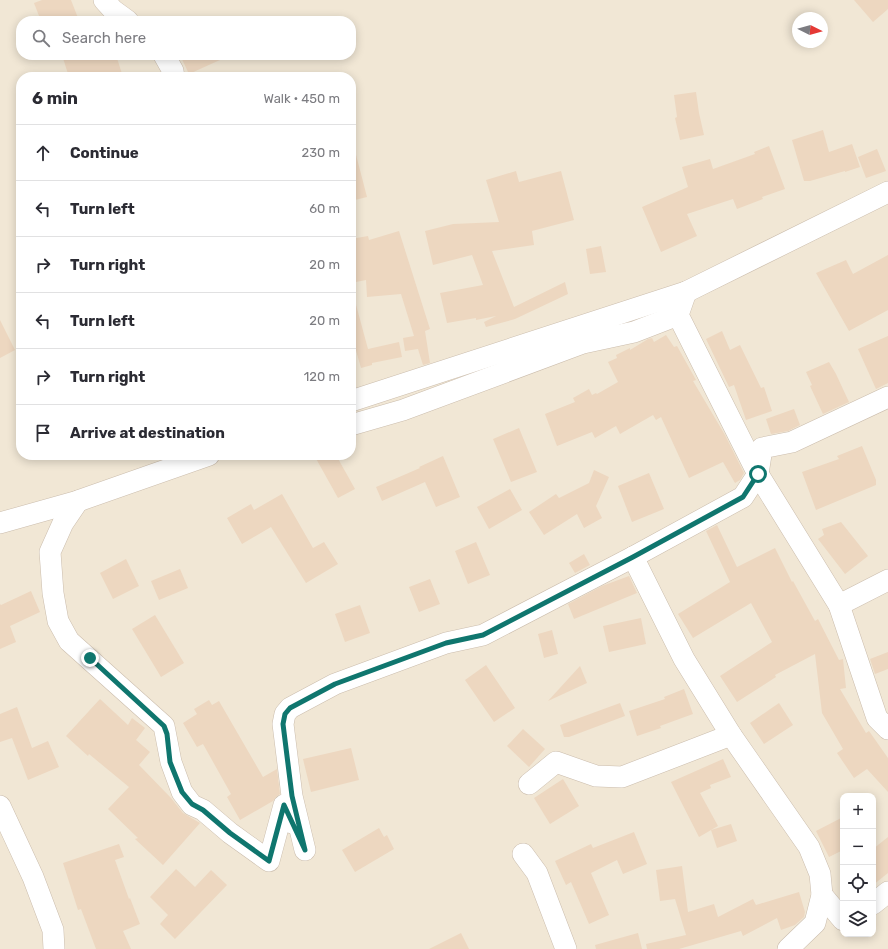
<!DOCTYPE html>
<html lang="en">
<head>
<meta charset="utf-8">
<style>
	body { margin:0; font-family:Rubik,sans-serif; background:#f2f2f3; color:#2b2b33 }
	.controls { position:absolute; right:12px; bottom:12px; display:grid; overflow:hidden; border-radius:8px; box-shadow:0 2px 10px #0003 }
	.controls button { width:36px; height:36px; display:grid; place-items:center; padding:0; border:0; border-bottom:1px solid #e1e1e2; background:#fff; color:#2b2b33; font:20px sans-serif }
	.compass { position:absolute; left:792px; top:12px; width:36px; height:36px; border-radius:50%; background:#fff; box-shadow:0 2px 10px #0003; rotate:95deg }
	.stop { position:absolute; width:12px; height:12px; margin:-9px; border:3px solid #0f766e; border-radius:50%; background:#fff }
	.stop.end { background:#0f766e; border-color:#fff; box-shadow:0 1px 4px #0008 }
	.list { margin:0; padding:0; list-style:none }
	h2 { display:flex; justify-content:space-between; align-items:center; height:52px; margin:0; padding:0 16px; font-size:17px }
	h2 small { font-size:13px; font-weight:400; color:#7c7c81 }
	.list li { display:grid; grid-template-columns:26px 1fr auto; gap:12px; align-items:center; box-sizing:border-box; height:56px; padding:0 16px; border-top:1px solid #e1e1e2 }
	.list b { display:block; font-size:15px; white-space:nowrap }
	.list em { font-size:13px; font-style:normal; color:#7c7c81 }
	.icon { flex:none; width:22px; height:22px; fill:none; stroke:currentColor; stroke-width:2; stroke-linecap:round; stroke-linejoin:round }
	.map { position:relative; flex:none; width:888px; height:949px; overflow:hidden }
	.search { position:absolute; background:#fff; box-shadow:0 2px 10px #0003; left:16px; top:16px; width:340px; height:44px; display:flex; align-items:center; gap:10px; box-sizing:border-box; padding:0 14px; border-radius:16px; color:#7c7c81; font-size:15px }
	.panel { position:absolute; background:#fff; box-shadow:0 2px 10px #0003; left:16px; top:72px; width:340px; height:388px; border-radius:16px }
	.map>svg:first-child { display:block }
</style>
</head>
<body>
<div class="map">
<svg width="888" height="949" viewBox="0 0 888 949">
	<rect width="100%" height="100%" fill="#faf5e6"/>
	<path fill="#f1e7d5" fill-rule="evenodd" d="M0 0H888V949H0ZM798 18H822V42H798ZM21 21H351V55H21ZM21 77H351V455H21ZM843 796H873V934H843Z"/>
	<g fill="#edd7c0">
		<polygon points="42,0 71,0 78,18 69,21 41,21 34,3"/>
		<polygon points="854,0 888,0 888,9 873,22"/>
		<polygon points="62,55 116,55 123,77 69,77"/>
		<polygon points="180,55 231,55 189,74"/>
		<polygon points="696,92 699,113 704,135 680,140 675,118 677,117 674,95"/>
		<polygon points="823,130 829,152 852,144 860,167 845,172 845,171 810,181 804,181 792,140"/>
		<polygon points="769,146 785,189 762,197 763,199 737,209 733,199 687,214 697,236 661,252 642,207 688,187 682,167 710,159 713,169 755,154 754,152"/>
		<polygon points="877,149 886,171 866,178 858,157"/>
		<polygon points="355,151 367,197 351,201 351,152"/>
		<polygon points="516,171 519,182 561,171 574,220 532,231 534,245 492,251 514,307 565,282 568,294 515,319 486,327 484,322 496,316 476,320 476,318 447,323 440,293 483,285 472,255 433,265 425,231 453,224 499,222 486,180"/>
		<polygon points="399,231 430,329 425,331 430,363 423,365 418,349 405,351 403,338 414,336 401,294 367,297 366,280 351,283 351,239 368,236 369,240"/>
		<polygon points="601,246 606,272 590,274 586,249"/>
		<polygon points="888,255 888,310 849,331 816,273 846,260 853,274"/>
		<polygon points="355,301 368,349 399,342 402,357 372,363 372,365 361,368 351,333 351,302"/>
		<polygon points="0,320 15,350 0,358"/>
		<polygon points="722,331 730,350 740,345 761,388 764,387 772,411 746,420 734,385 729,387 706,339"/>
		<polygon points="666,335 674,347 677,346 696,380 693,381 725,435 744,473 740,480 735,483 723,462 689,478 661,417 656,420 653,415 620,434 616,426 595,438 592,432 557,446 545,414 575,402 573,398 589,389 592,395 596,393 597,394 618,382 608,362 617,358 616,355 630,348 630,350 648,339 652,338 654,342"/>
		<polygon points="888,336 888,383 876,389 858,349"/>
		<polygon points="829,362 836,374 849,402 823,414 810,386 812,385 806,372"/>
		<polygon points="794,409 800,425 788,431 771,434 766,419"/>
		<polygon points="519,428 537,472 511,482 493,439"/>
		<polygon points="862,446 876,480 876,485 816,510 802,472 839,459 837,456"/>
		<polygon points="314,455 336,455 355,489 338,498"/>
		<polygon points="443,456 460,497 436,507 425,482 382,501 376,487 420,468 419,467"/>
		<polygon points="594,470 609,477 596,506 602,518 584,528 577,514 544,535 529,512 556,494 559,498 589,483"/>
		<polygon points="649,473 664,509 632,522 618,486"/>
		<polygon points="510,489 522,510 489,529 477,507"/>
		<polygon points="282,494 313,548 324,542 338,564 306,583 271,527 242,544 227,518 251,504 254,510"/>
		<polygon points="841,522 868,556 845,574 818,539 824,535 822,529"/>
		<polygon points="717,525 737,567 775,548 792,582 793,581 815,621 818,619 839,660 843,659 846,688 840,689 866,733 869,731 888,758 888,792 867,769 854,778 837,753 843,749 822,713 815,654 775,675 776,677 737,702 720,676 772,642 751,603 693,638 678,614 730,582 706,531"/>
		<polygon points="476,542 490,575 468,584 455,551"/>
		<polygon points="584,554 590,565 575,573 569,563"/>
		<polygon points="126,559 139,586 113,599 100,573"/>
		<polygon points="180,569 188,588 159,600 151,581"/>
		<polygon points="629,576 637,593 574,619 568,604 602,586"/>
		<polygon points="430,579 440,604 419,612 409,587"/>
		<polygon points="31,591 40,612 10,626 16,642 0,649 0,604 1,605"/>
		<polygon points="360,605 370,633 345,642 335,614"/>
		<polygon points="155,615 184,663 161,677 132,629"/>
		<polygon points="641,618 646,644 609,652 603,626"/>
		<polygon points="552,630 558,654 544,658 538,634"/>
		<polygon points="888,652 888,669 875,674 870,659"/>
		<polygon points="486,665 515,708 494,722 465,680"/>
		<polygon points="580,666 587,683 548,701"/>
		<polygon points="684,689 693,714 660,726 661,728 637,736 629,711 665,699 664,697"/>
		<polygon points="100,699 128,725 132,718 145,728 136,740 150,752 139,765 171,798 183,813 200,823 163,865 135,839 138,838 108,809 129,787 89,754 88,756 66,736"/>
		<polygon points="209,700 212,705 219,701 263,777 277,769 280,794 276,797 273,801 240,820 227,797 231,794 203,744 197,747 183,723 197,714 194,709"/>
		<polygon points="620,703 625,716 569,737 564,737 560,725"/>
		<polygon points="779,703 793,725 764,744 750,723"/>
		<polygon points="17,707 32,748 48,741 59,767 28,780 12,738 0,742 0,714"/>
		<polygon points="523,729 545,749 529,767 507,746"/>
		<polygon points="351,748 359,780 311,792 303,759"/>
		<polygon points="723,759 731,777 710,785 711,788 700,793 718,826 699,837 671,782"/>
		<polygon points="563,779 579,806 550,824 534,798"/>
		<polygon points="843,817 843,850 829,857 816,831"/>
		<polygon points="731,824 737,841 717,848 711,830"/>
		<polygon points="379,828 384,837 387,835 394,849 355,872 342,850"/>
		<polygon points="634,832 647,864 623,874 617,860 591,873 609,915 589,924 571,882 566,885 555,861 591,844 593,848"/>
		<polygon points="888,837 888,873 873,885 873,849"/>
		<polygon points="119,844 124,857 115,860 129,899 130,898 140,924 123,931 131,949 96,949 81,909 78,910 63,863"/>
		<polygon points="682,866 688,912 714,904 718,917 753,899 756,905 799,892 805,912 804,917 795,925 781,930 777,918 743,936 741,931 679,949 647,949 646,944 686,935 675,899 660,901 656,870"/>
		<polygon points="176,869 195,887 211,870 227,885 175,939 160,924 168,915 150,897"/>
		<polygon points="461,933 469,949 429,949"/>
		<polygon points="638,933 642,949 596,949 595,945"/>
	</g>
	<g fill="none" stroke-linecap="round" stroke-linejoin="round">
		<defs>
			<g id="minor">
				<polyline points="104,0 113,10 128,21"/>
				<polyline points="164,55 173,71 174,77"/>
				<polyline points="686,292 678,315 758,474 839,605 877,718 888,729"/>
				<polyline points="351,401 686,292 888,192"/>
				<polyline points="351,425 403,410 583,343 634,332 678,315"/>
				<polyline points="78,501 63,523 50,552 53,593 58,621 69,641 164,726 171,762 182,792 192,805 203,810 230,833 269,861 284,805 292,823"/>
				<polyline points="0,523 78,501 209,455"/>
				<polyline points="633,557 684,659 731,735 809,847 820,874 822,895 815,923 788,949"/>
				<polyline points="839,605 888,580"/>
				<polyline points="529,784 556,762 596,776 622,777 731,735"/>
				<polyline points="0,806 33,877 53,930 54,949"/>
				<polyline points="305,850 292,796 283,724 285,714 290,708 335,684 446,643 483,635 633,557 743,497 758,474 762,448 792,442 888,397"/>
				<polyline points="523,854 537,873 566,949"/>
				<polyline points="822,895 843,920"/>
				<polyline points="873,904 888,892"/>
			</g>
		</defs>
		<use href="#minor" stroke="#cbbdad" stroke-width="22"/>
		<use href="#minor" stroke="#fff" stroke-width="21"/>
	</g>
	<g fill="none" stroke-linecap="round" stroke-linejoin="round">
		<polyline stroke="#0f766e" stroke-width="5" points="90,658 164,726 167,734 170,762 182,792 192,804 203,810 230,833 269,861 284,805 305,850 292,796 283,724 285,714 290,708 335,684 446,643 483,635 633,557 743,497 758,474"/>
	</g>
</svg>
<div class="controls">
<button>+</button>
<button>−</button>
<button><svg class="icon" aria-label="locate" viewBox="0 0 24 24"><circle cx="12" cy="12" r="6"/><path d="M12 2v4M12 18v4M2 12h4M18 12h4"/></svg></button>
<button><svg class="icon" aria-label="layers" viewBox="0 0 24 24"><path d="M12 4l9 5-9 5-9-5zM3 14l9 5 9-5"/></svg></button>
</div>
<svg class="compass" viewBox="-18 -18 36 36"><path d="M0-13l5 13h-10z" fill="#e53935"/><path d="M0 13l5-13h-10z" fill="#7c7c81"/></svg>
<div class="stop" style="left:758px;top:474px"></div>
<div class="stop end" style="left:90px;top:658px"></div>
<div class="search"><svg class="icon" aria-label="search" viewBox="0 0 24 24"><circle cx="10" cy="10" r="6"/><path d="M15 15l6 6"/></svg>Search here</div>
<section class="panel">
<h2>6 min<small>Walk · 450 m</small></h2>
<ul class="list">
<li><svg class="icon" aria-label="ahead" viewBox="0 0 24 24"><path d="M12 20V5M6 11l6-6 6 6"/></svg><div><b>Continue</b></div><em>230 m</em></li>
<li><svg class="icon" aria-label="left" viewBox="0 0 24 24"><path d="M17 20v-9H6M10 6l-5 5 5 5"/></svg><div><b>Turn left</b></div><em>60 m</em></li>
<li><svg class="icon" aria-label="right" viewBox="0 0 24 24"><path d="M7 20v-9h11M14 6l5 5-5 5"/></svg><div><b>Turn right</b></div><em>20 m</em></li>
<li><svg class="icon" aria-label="left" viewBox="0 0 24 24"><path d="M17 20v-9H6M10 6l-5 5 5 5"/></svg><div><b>Turn left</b></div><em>20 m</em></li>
<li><svg class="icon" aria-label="right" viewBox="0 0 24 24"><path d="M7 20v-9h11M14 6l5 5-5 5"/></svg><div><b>Turn right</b></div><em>120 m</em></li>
<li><svg class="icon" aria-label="arrive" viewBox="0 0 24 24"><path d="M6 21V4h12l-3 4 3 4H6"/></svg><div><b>Arrive at destination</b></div></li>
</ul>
</section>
</div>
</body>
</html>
